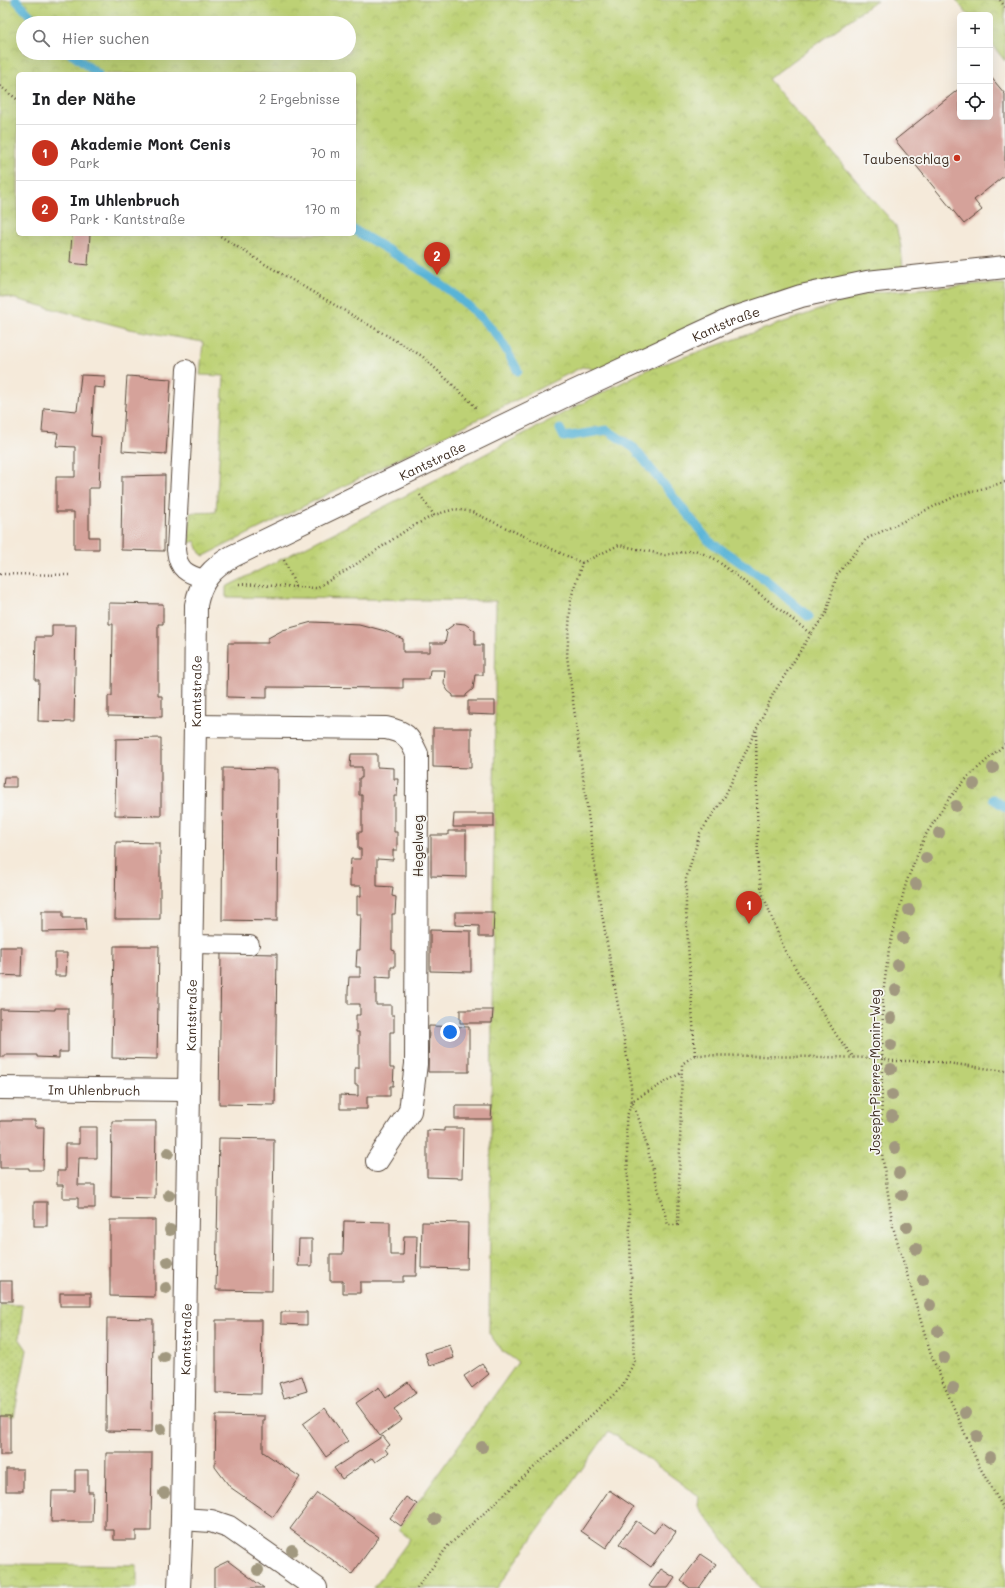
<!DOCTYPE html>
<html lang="de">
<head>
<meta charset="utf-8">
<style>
	body { margin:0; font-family:Mali,sans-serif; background:#f2f2f2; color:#202124 }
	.controls { position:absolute; right:12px; top:12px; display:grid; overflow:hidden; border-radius:6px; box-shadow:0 4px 16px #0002 }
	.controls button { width:36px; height:36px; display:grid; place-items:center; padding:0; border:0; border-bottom:1px solid #e0e0e0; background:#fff; color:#202124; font:20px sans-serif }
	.you { position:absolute; left:450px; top:1032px; width:14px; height:14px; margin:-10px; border:3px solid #fff; border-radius:50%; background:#1a73e8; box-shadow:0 0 0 6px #1a73e833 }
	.badge { display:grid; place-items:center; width:26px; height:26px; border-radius:50%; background:#c8321e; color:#fff; font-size:13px; font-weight:700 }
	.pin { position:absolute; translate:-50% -33px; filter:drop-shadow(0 1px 2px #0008) }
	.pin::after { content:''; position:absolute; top:21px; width:14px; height:12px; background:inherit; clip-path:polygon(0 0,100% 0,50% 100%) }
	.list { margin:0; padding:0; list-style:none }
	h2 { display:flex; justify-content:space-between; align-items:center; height:52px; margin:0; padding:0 16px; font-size:17px }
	h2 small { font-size:13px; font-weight:400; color:#757577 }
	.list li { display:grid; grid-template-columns:26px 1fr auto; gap:12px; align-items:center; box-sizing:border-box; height:56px; padding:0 16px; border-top:1px solid #e0e0e0 }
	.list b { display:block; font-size:15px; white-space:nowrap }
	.list p { margin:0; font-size:13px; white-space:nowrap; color:#757577 }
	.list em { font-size:13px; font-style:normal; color:#757577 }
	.icon { flex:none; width:22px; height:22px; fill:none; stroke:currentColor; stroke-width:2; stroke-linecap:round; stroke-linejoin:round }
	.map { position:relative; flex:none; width:1005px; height:1588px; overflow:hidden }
	.search { position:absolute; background:#fff; box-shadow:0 4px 16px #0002; left:16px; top:16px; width:340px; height:44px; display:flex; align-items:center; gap:10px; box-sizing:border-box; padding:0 14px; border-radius:22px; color:#757577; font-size:15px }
	.panel { position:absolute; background:#fff; box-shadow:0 4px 16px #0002; left:16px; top:72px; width:340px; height:164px; border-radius:6px }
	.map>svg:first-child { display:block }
</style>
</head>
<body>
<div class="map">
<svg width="1005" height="1588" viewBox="0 0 1005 1588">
	<defs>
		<pattern id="grass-dots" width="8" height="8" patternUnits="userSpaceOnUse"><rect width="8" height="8" fill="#bdd175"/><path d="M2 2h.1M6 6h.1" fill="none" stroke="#a3b465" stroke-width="1.8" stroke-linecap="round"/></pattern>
		<pattern id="park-crowns" width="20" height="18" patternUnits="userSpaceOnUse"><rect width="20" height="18" fill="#bdd175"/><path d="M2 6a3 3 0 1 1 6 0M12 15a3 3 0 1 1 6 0" fill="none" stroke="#a3b465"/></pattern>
	</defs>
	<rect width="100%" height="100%" fill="#f6f6f2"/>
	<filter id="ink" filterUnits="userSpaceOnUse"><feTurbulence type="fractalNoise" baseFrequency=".025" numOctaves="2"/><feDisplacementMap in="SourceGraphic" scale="8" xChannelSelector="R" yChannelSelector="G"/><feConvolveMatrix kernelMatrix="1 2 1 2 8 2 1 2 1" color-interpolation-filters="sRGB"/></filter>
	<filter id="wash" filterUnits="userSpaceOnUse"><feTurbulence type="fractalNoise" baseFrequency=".012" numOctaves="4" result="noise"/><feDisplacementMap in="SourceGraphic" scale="16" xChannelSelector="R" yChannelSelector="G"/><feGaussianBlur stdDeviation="0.9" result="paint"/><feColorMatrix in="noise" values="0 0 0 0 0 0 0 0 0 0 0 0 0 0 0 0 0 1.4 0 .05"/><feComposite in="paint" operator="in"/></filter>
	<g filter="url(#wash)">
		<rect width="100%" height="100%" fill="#f5eada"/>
		<polygon fill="url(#grass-dots)" stroke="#7c7e4a" points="0,1305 23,1305 19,1338 27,1350 14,1416 0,1416"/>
		<g fill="url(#park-crowns)" stroke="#7c7e4a" fill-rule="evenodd">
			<path d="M0 0H877L768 79 896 226 901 247 903 270 593 372 591 368 582 367 204 556 200 553 195 541 189 543 190 513 216 512 224 376 200 375 203 342 130 329 0 295ZM23 23H349V53H23ZM18 74H354V234H18Z"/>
			<polygon points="956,0 1005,0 1005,61 990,42 990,15 968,15"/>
			<polygon points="980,284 1005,284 1005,1588 760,1588 698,1506 699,1496 609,1431 497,1588 374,1588 410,1539 399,1530 401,1526 518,1362 501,1350 489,1333 496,601 226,597 226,587 355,522 646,370 868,293"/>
			<polygon points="0,1564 137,1565 137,1588 0,1588"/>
		</g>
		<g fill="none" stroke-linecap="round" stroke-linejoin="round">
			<g stroke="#59b4d7" stroke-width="9">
				<polyline points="16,0 37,23"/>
				<polyline points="70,53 98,74"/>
				<path d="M354 230C405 260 457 288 496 334 504 344 511 359 518 371"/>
				<polyline points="560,429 564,437 607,430 634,448 709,541 766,580 809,617"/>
				<polyline points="993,799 1005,807"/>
			</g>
		</g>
		<g id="blocks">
			<g fill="#d5a29a">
				<polygon points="990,76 1005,94 1005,175 974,200 982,210 964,224 895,140 960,88 960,117 990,117"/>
				<polygon points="72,234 90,234 88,265 70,263"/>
				<polygon points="81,375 105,376 104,388 94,387 91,436 101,437 99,488 89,488 89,537 99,537 99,549 74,549 74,512 56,512 56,477 75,477 75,447 56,446 58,433 42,432 44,408 77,411"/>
				<polygon points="127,376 171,379 166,454 122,451"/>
				<polygon points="165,475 164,551 121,550 122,476"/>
				<polygon points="109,603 163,604 163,624 158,624 158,696 162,696 162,717 108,716 108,696 112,696 113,624 109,624"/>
				<polygon points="312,622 359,624 385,631 403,639 403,652 430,652 430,643 445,643 447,633 445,631 456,623 465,624 475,631 475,645 483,645 483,675 475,675 473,689 466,695 466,697 453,697 453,695 448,691 444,684 445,670 430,670 429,679 403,679 403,688 267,687 267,698 227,697 228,643 268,643 268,638 283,630"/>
				<polygon points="52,625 76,625 74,722 38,721 39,680 35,680 36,637 52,637"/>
				<polygon points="468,701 495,701 495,715 468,714"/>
				<polygon points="433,728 471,728 471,768 433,767"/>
				<polygon points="161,738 161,816 115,815 116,739"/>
				<polygon points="351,754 377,754 377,767 394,768 394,779 398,779 397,796 394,796 394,832 397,832 397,850 393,850 393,860 377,859 377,886 393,887 392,896 396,897 395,914 392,914 392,950 395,951 395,967 391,967 391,978 376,977 376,1005 391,1005 391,1015 394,1015 394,1032 390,1032 390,1068 394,1068 393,1086 390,1086 390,1096 367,1096 367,1109 340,1109 340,1095 358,1096 358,1085 355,1085 355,1068 359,1068 359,1032 356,1032 356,1015 360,1015 360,1004 348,1004 348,991 349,977 360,977 360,967 356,967 357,950 360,950 361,914 357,914 357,896 361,896 361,886 350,886 350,872 351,859 361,859 361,849 358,849 358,832 362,832 362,795 359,795 359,778 362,778 362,767 350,767"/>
				<polygon points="223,768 278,769 277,921 222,920"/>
				<polygon points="4,777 16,777 16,787 3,787"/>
				<polygon points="454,814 494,814 494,827 453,827"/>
				<polygon points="448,831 466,831 466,877 431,876 431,835 448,835"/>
				<polygon points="116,842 160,843 160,919 115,919"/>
				<polygon points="42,911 63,911 63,918 85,918 86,931 42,932"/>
				<polygon points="455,912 494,912 493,937 479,937 479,926 455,925"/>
				<polygon points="430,930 471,931 471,972 430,971"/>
				<polygon points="114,946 159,946 157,1059 112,1058"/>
				<polygon points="0,947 22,947 21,976 0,975"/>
				<polygon points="55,953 67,953 66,976 55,976"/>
				<polygon points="221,953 277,954 275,1105 219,1104"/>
				<polygon points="55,1008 68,1008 68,1052 59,1052 59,1058 37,1057 37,1055 5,1055 5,1057 0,1057 0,1009 55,1010"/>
				<polygon points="460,1010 493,1010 492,1023 460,1023"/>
				<polygon points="429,1026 469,1027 469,1072 428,1072"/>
				<polygon points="455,1106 492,1106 491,1119 455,1119"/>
				<polygon points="12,1120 35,1120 35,1127 44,1127 43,1170 29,1170 29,1168 0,1168 0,1121 12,1121"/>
				<polygon points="112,1121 156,1121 155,1198 111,1197"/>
				<polygon points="79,1127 97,1127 97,1158 79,1158 78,1185 95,1185 95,1208 78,1208 78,1198 63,1198 63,1185 57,1185 57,1171 65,1171 65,1144 79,1144"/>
				<polygon points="444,1128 463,1128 462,1178 427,1177 427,1130 444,1131"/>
				<polygon points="219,1138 274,1139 272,1291 216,1290"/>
				<rect x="34" y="1202" width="13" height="24"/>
				<polygon points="110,1220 155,1220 155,1297 110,1296"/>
				<polygon points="344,1221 390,1222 390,1255 403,1255 404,1236 417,1236 416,1276 403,1276 403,1282 360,1282 360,1293 343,1293 343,1281 330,1281 330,1254 343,1254"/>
				<polygon points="422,1222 468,1223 467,1269 421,1268"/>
				<polygon points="299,1239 312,1239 312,1266 298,1266"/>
				<rect x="0" y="1281" width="12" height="20"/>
				<rect x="60" y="1293" width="31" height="13"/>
				<polygon points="281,1312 307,1312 307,1325 281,1324"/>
				<polygon points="107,1318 153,1319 152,1432 106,1431"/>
				<polygon points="216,1320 262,1320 261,1394 216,1393"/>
				<polygon points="450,1345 454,1358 429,1366 425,1353"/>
				<polygon points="482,1364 489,1374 472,1388 464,1376"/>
				<polygon points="302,1376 307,1391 284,1398 279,1383"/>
				<polygon points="408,1382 416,1393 394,1409 402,1420 380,1436 356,1403 379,1387 386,1398"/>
				<polygon points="325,1408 348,1441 326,1457 303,1424"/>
				<polygon points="216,1415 265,1416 265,1420 263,1420 263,1452 300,1477 273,1517 230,1487 215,1467"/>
				<rect x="0" y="1416" width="10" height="39"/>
				<polygon points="383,1436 390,1445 385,1449 388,1453 375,1462 372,1458 342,1479 334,1468"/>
				<polygon points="106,1453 152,1453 151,1531 136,1531 136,1540 114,1540 114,1530 105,1530"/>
				<rect x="6" y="1469" width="17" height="22"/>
				<polygon points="75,1470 88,1470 88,1492 93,1492 92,1522 51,1522 52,1491 75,1491"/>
				<polygon points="609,1490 634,1507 606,1548 581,1531"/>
				<polygon points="317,1493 379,1537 352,1574 290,1529"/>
				<polygon points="406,1497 417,1504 401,1526 390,1518"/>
				<polygon points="636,1521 654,1533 662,1522 676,1532 651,1567 619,1544"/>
				<polygon points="701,1554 716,1564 699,1588 690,1588 681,1581"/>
				<polygon points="228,1561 264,1588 214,1588 214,1568"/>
				<polygon points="661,1569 675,1578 668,1588 652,1588 649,1586"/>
			</g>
		</g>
	</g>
	<g filter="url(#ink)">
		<use href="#blocks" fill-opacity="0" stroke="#57473a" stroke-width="1"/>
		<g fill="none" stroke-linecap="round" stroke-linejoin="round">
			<defs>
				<g id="lane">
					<path d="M186 369 176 550C178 570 187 574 204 579"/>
					<polyline points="191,944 250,945"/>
				</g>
				<g id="street">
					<path d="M195 726 386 728C405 732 409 736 417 754L416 1064 410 1111 377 1161"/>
					<path id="s1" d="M0 1088 188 1090"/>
					<polyline points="182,1519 211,1521 229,1527 316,1588"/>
					<path id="s2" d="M179 1588 182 1519 195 726 196 605C201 580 211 569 233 556L571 393 731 319 801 296 867 282 1005 267"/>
				</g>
			</defs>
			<use href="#lane" stroke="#57473a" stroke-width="20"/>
			<use href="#street" stroke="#57473a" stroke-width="24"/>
			<g stroke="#57473a" stroke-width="2.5" stroke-dasharray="1 3" stroke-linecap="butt">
				<polyline points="1000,0 1005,7"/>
				<polyline points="0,86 18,100"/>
				<polyline points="217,234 263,263 422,356 470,401 477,409"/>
				<polyline points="1005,482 956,496 866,539 837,575 826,613 811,634 715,559 695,550 665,555 619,545 582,563 571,598 567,656 599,897 630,1074 632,1101 641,1125 668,1225 678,1225 682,1064 695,1055 882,1058 891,1061 933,1061 1005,1071"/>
				<polyline points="420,495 434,515 455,509 472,512 582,563"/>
				<polyline points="284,560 293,580 295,587"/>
				<polyline points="0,574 71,575"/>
				<polyline points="239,584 316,588 349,569 408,529 434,515"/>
				<polyline points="756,731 758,870 763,895 785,951 837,1036 854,1058"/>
				<polyline points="1005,744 969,776 948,800 925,836 906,883 889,949 883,994 881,1147 893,1227 931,1355 979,1466 1005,1511"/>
				<polyline points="695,1055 686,911 686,879 700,833 723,800 773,694 811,634"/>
				<polyline points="417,1588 448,1546 622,1387 634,1362 626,1119 632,1101 681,1073"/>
			</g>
			<use href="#lane" stroke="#fff" stroke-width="18"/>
			<use href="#street" stroke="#fff" stroke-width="22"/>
		</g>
		<g fill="#a1987f">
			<circle cx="993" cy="768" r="6"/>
			<circle cx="974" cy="784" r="6"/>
			<circle cx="956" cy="806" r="6"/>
			<circle cx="939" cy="833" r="6"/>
			<circle cx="926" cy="858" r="6"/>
			<circle cx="916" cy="884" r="6"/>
			<circle cx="909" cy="910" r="6"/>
			<circle cx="903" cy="938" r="6"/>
			<circle cx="898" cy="965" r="6"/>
			<circle cx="896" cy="990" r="6"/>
			<circle cx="891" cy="1018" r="6"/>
			<circle cx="891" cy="1045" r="6"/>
			<circle cx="891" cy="1069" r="6"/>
			<circle cx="892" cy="1095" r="6"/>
			<circle cx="892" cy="1116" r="6"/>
			<circle cx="895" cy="1148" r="6"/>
			<circle cx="168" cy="1153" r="6"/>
			<circle cx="899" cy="1173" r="6"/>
			<circle cx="169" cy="1195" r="6"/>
			<circle cx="902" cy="1195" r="6"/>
			<circle cx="907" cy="1227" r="6"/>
			<circle cx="170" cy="1230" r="6"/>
			<circle cx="916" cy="1249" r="6"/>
			<circle cx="168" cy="1262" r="6"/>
			<circle cx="923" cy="1280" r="6"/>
			<circle cx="166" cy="1288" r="6"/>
			<circle cx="930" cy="1305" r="6"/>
			<circle cx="938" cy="1331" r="6"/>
			<circle cx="164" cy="1357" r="6"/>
			<circle cx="944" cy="1358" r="6"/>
			<circle cx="953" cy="1388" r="6"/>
			<circle cx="965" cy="1413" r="6"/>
			<circle cx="161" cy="1429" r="6"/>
			<circle cx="977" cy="1436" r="6"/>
			<circle cx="482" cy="1447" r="6"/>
			<circle cx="990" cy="1457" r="6"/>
			<circle cx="164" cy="1493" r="6"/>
			<circle cx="435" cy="1519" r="6"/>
			<circle cx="292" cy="1550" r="6"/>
			<circle cx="258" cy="1570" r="6"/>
		</g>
	</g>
	<circle fill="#c8321e" stroke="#f6f6f2" stroke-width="1.5" cx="957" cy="158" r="4"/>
	<g text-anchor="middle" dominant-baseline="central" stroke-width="3.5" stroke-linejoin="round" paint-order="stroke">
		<g font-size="13" fill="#3b2a1e" stroke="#f6f6f2" text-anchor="end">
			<text x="949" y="158">Taubenschlag</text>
		</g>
		<g font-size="13" fill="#3b2a1e" stroke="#f6f6f2">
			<text stroke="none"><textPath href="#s2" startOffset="1592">Kantstraße</textPath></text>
			<text stroke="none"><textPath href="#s2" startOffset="1268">Kantstraße</textPath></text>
			<text stroke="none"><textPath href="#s2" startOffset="897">Kantstraße</textPath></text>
			<text transform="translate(417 846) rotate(-90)">Hegelweg</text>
			<text stroke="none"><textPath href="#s2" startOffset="573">Kantstraße</textPath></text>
			<text transform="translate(874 1072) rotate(-90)">Joseph-Pierre-Monin-Weg</text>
			<text stroke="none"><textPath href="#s1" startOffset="94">Im Uhlenbruch</textPath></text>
			<text stroke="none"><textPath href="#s2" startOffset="249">Kantstraße</textPath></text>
		</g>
	</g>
</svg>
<div class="controls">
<button>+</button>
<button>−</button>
<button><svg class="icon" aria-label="locate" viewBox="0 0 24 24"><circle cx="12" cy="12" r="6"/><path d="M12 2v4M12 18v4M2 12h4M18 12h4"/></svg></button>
</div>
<div class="you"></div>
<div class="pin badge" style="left:749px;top:924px">1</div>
<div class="pin badge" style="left:437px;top:275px">2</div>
<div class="search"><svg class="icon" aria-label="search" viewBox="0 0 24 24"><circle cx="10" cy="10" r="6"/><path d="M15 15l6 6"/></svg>Hier suchen</div>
<section class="panel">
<h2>In der Nähe<small>2 Ergebnisse</small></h2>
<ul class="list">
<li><span class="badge">1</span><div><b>Akademie Mont Cenis</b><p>Park</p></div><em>70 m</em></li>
<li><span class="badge">2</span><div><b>Im Uhlenbruch</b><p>Park · Kantstraße</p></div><em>170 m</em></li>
</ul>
</section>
</div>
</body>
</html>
